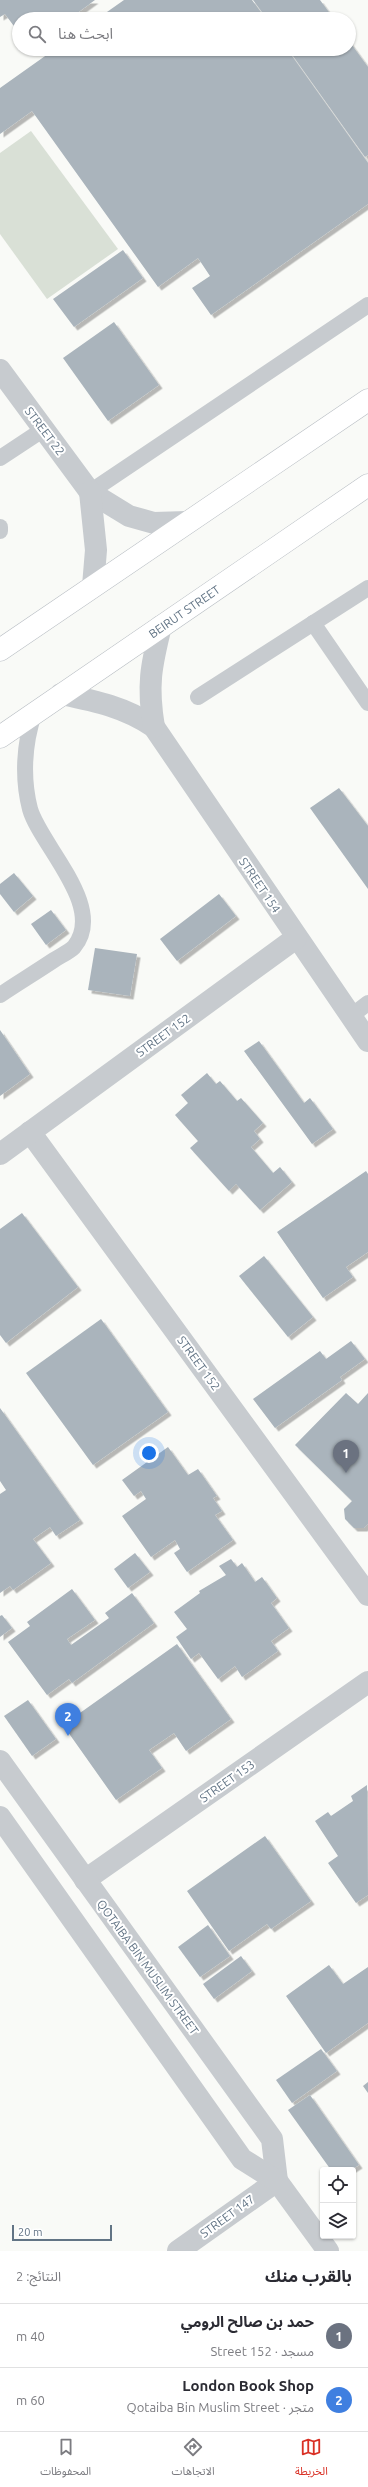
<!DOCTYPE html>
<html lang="ar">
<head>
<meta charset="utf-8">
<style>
	body { margin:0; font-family:Ubuntu,"Noto Sans Arabic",sans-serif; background:#f7f7f7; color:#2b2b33; direction:rtl }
	.controls { position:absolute; right:12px; bottom:12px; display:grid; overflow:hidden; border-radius:4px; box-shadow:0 1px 3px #0004 }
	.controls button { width:36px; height:36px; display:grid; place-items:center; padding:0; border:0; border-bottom:1px solid #e1e1e2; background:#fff; color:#2b2b33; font:20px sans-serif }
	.scale { position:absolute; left:12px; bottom:10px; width:100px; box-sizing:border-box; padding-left:4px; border:2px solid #627485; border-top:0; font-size:11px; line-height:14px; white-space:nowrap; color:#627485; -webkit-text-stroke:3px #fff; paint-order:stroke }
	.you { position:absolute; left:149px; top:1453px; width:14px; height:14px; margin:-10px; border:3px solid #fff; border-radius:50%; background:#1a73e8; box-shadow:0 0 0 6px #1a73e833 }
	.badge { display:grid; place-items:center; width:26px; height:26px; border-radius:50%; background:#d93025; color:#fff; font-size:13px; font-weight:700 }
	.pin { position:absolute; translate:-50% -33px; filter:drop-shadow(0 1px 2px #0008) }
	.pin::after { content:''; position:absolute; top:21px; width:14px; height:12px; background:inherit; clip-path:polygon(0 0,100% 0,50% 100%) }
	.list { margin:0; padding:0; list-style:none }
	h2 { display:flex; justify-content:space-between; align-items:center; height:52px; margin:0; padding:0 16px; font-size:17px }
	h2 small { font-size:13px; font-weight:400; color:#7c7c81 }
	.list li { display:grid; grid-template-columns:26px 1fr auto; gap:12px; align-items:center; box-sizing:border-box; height:64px; padding:0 16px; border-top:1px solid #e1e1e2 }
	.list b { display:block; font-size:15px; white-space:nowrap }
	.list p { margin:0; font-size:13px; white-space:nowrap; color:#7c7c81 }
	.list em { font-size:13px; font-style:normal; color:#7c7c81 }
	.icon { flex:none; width:22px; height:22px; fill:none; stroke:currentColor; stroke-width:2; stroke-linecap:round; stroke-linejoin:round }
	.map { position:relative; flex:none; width:368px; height:2251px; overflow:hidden; direction:ltr }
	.search { position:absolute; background:#fff; box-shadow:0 1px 3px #0004; left:12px; right:12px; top:12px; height:44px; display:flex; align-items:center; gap:10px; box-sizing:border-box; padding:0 14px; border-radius:22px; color:#7c7c81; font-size:15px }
	.sheet { height:180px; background:#fff }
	nav { display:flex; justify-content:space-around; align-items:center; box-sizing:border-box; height:56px; border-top:1px solid #e1e1e2; background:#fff; font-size:11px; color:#7c7c81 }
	nav a { display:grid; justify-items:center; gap:2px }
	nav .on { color:#d93025 }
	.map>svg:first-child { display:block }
</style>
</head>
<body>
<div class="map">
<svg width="368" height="2251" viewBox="0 0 368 2251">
	<defs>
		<filter id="shadow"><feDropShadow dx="3.5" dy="3.5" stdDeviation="0" flood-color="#0004"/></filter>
	</defs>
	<rect width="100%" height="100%" fill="#f9faf7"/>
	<polygon fill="#d9e0d6" points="31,131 118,249 47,299 0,234 0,153"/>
	<g fill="#aab4bc" filter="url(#shadow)">
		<polygon points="0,0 95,0 69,19 19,19 19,33 5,14 0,17"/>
		<polygon points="124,0 252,0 266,19 97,19"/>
		<polygon points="253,0 320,0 334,19 267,19"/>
		<polygon points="349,41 368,67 368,155 365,157 288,49 349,49"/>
		<polygon points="55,49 287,49 368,163 368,204 211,315 192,288 210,276 198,258 158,287 32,111 0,134 0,88"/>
		<polygon points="123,250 143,278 74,327 53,299"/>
		<polygon points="114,322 159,385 108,421 63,358"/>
		<polygon points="339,788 368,826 368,889 310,808"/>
		<polygon points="14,873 33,896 14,912 0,894 0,884"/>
		<polygon points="219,894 236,916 177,961 160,939"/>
		<polygon points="51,910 66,930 46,945 31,924"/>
		<polygon points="95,948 137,954 130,996 88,990"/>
		<polygon points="0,1030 30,1074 0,1096"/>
		<polygon points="259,1041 304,1103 310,1098 333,1129 312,1144 244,1051"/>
		<polygon points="207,1073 216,1084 220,1081 237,1101 241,1098 263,1123 254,1131 260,1139 251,1147 273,1173 280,1167 292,1182 260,1210 236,1184 229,1191 190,1148 198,1141 175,1115 188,1103 181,1095"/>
		<polygon points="366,1171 368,1174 368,1252 346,1267 353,1277 323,1298 277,1232"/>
		<polygon points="22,1213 78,1287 6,1343 0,1335 0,1229"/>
		<polygon points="264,1256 313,1317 288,1337 239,1276"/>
		<polygon points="101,1319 168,1412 93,1465 26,1373"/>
		<polygon points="351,1341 365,1359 340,1377 342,1380 275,1428 253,1399 320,1351 326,1359"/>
		<polygon points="346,1393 358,1404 368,1393 368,1524 364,1528 354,1528 345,1519 344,1509 352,1501 295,1445"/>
		<polygon points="0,1408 80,1520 56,1536 50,1527 33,1539 51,1563 13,1590 10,1586 0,1593 0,1494 6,1490 0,1481"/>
		<polygon points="168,1447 188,1475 198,1469 217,1496 213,1498 222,1511 215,1515 233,1540 187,1572 174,1553 180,1549 175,1540 151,1557 122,1516 146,1499 141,1491 134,1496 122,1480"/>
		<polygon points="135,1553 150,1572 128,1588 114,1569"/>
		<polygon points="231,1559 237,1567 242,1563 255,1582 262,1577 277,1598 271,1603 289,1628 271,1641 278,1651 242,1677 235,1666 218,1679 199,1653 191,1659 176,1637 187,1629 174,1612 200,1593 199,1591 226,1575 219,1566"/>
		<polygon points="72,1589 95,1620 67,1639 71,1645 109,1618 105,1613 132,1593 154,1623 72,1683 69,1679 47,1695 8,1642 30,1626 27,1622"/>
		<polygon points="2,1615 12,1628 0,1637 0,1616"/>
		<polygon points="177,1644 231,1719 186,1751 174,1733 149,1750 162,1768 116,1800 63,1725"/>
		<polygon points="28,1700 56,1739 32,1756 4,1716"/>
		<polygon points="367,1785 368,1895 356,1903 328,1863 338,1856 315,1821 328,1812 331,1816 353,1801 351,1796"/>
		<polygon points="265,1836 311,1901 271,1929 267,1924 229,1951 187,1891"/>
		<polygon points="208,1925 230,1956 200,1977 178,1947"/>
		<polygon points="241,1956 252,1971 214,1999 203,1984"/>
		<polygon points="329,1965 343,1984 368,1967 368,2023 326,2053 286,1996"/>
		<polygon points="321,2049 337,2071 292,2103 276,2080"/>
		<polygon points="368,2082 368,2093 363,2086"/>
		<polygon points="310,2095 359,2165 351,2170 331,2170 288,2110"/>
	</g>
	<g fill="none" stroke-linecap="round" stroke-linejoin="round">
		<defs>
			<g id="secondary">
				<polyline points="0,650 368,400"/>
				<path id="s1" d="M0 737 368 485"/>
			</g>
		</defs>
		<use href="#secondary" stroke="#b9bec4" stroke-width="23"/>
		<g stroke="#c7cbcf" stroke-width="16">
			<polyline points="0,458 44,429"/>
			<polyline points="90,492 368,305"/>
			<polyline points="0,527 0,531"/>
			<polyline points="313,623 368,703"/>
			<polyline points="198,697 368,588"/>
			<path d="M0 995C18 983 36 972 54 960 60 956 69 952 74 947 107 907 40 845 30 809 22 778 24 744 34 714"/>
			<polyline points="351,1016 368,1003"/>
		</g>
		<g stroke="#c7cbcf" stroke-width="22">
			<polyline points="0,370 90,492 129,516 154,523 187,522"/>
			<polyline points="90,492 96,550 93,586"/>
			<path d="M61 694C95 701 125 707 154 727L368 1041"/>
			<path d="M154 727C147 686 151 666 161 626"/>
			<polyline points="30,1132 368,1595"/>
			<polyline points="0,1154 296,938"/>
			<polyline points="85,1880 368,1682"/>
			<polyline points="178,2251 277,2181"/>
		</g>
		<g stroke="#c7cbcf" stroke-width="22">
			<polyline points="0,1761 272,2139 277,2181"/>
			<polyline points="0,1817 242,2159 277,2181 328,2251"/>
		</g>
		<use href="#secondary" stroke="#fff" stroke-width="22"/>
	</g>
	<g text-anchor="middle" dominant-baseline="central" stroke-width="4" stroke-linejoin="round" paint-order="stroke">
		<g font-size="12" fill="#627485" stroke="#fff">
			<text transform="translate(45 431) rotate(53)">STREET 22</text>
			<text stroke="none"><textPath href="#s1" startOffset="223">BEIRUT STREET</textPath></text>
			<text transform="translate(260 885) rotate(56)">STREET 154</text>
			<text transform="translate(163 1035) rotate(-36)">STREET 152</text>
			<text transform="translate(199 1363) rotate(54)">STREET 152</text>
			<text transform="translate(227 1781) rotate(-35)">STREET 153</text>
			<text transform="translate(148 1967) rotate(54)">QOTAIBA BIN MUSLIM STREET</text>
			<text transform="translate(227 2216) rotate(-36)">STREET 147</text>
		</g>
	</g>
</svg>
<div class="controls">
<button><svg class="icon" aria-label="locate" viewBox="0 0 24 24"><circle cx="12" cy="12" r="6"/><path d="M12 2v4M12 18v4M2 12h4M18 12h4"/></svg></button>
<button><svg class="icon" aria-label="layers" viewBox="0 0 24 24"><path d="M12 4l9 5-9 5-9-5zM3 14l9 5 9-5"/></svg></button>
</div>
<div class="scale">20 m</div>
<div class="you"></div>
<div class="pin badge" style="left:346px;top:1473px;background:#6b7280">1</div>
<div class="pin badge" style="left:68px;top:1736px;background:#3f7fe0">2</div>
<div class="search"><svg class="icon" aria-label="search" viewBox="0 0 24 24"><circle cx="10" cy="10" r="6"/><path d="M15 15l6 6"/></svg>ابحث هنا</div>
</div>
<section class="sheet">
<h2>بالقرب منك<small>النتائج: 2</small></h2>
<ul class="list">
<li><span class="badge" style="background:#6b7280">1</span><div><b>حمد بن صالح الرومي</b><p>مسجد · Street 152</p></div><em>40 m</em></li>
<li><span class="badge" style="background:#3f7fe0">2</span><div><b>London Book Shop</b><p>متجر · Qotaiba Bin Muslim Street</p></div><em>60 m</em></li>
</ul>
</section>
<nav>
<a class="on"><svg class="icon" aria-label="map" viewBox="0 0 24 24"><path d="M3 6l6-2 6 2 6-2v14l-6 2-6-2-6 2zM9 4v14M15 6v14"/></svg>الخريطة</a>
<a><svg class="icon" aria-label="directions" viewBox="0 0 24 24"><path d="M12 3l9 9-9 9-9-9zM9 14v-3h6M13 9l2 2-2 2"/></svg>الاتجاهات</a>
<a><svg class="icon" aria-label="saved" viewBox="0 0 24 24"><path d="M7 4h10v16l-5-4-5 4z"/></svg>المحفوظات</a>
</nav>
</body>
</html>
